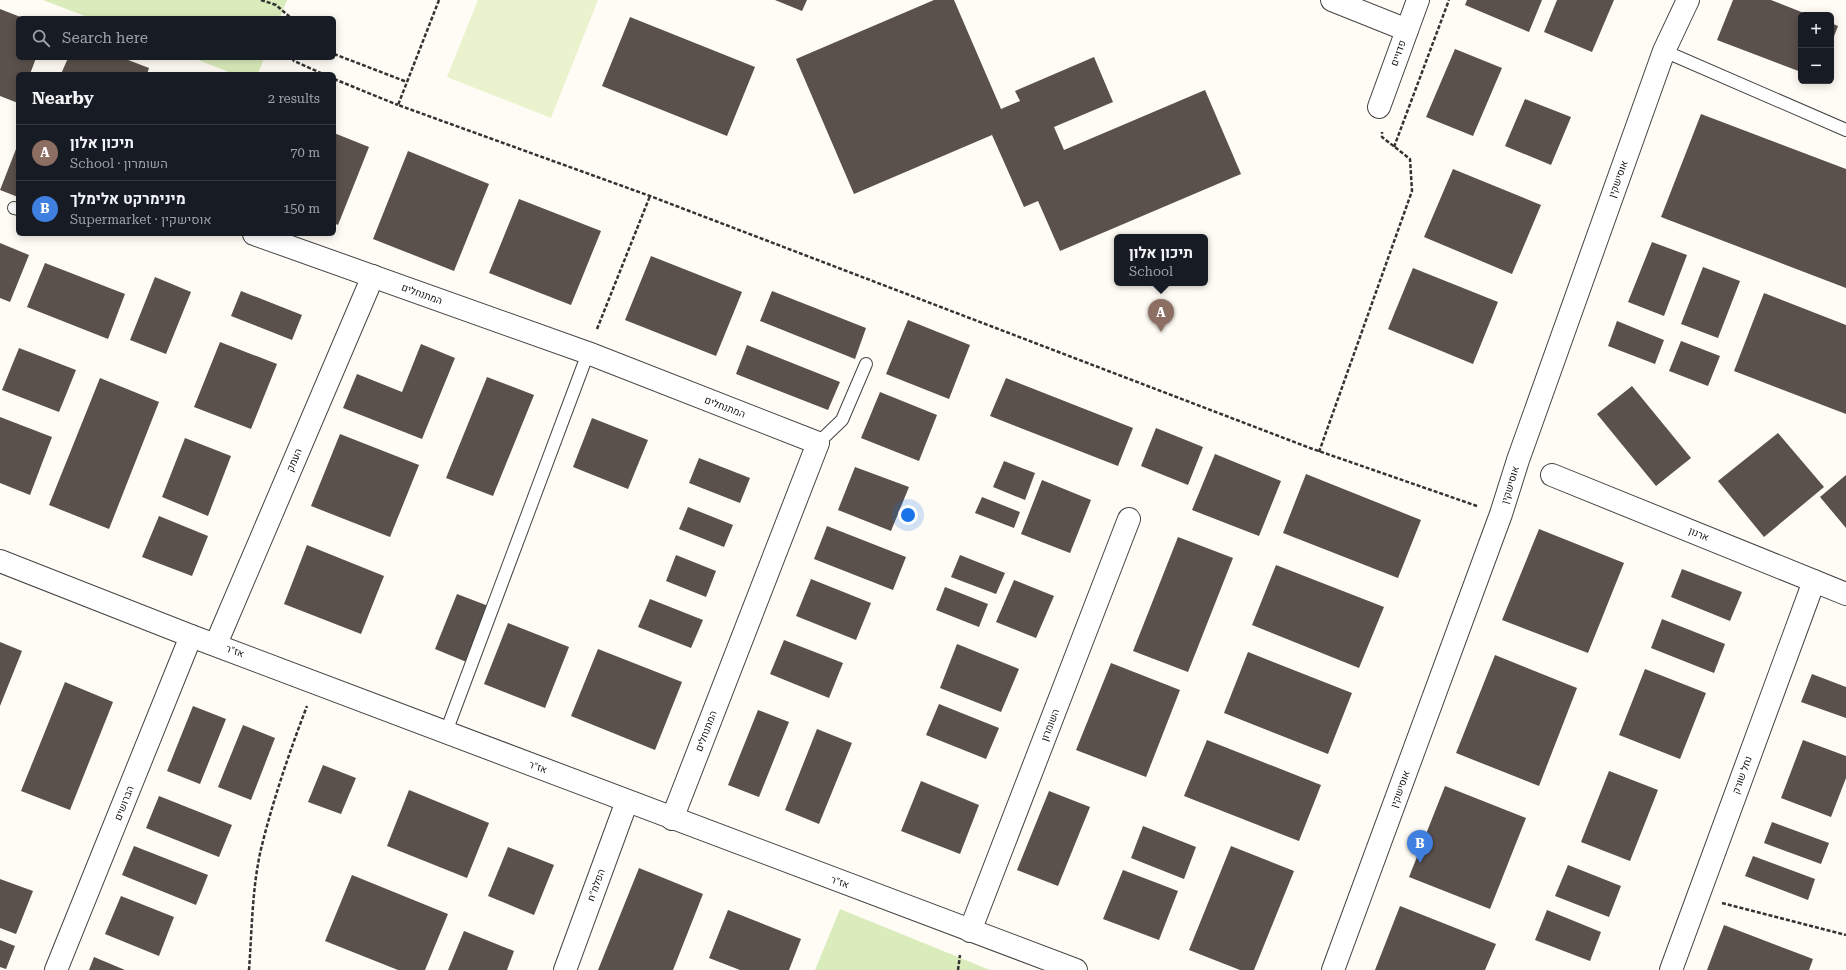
<!DOCTYPE html>
<html lang="en">
<head>
<meta charset="utf-8">
<style>
	body { margin:0; font-family:"Roboto Serif",Heebo,serif; background:#242831; color:#f1f3f6 }
	.controls { position:absolute; right:12px; top:12px; display:grid; overflow:hidden; border-radius:6px; box-shadow:0 2px 10px #0003 }
	.controls button { width:36px; height:36px; display:grid; place-items:center; padding:0; border:0; border-bottom:1px solid #363941; background:#171b24; color:#f1f3f6; font:20px sans-serif }
	.you { position:absolute; left:908px; top:515px; width:14px; height:14px; margin:-10px; border:3px solid #fff; border-radius:50%; background:#1a73e8; box-shadow:0 0 0 6px #1a73e833 }
	.badge { display:grid; place-items:center; width:26px; height:26px; border-radius:50%; background:#c9213c; color:#fff; font-size:13px; font-weight:700 }
	.pin { position:absolute; translate:-50% -33px; filter:drop-shadow(0 1px 2px #0008) }
	.pin::after { content:''; position:absolute; top:21px; width:14px; height:12px; background:inherit; clip-path:polygon(0 0,100% 0,50% 100%) }
	.popup { position:absolute; left:1114px; top:234px; width:94px; height:52px; box-sizing:border-box; display:grid; place-content:center; border-radius:6px; background:#171b24; filter:drop-shadow(0 1px 3px #0005); font-size:13px; white-space:nowrap; color:#9ea1a6 }
	.popup b { font-size:15px; color:#f1f3f6 }
	.popup::after { content:''; position:absolute; left:50%; top:100%; margin-left:-8px; border:8px solid transparent; border-top-color:#171b24 }
	.list { margin:0; padding:0; list-style:none }
	h2 { display:flex; justify-content:space-between; align-items:center; height:52px; margin:0; padding:0 16px; font-size:17px }
	h2 small { font-size:13px; font-weight:400; color:#9ea1a6 }
	.list li { display:grid; grid-template-columns:26px 1fr auto; gap:12px; align-items:center; box-sizing:border-box; height:56px; padding:0 16px; border-top:1px solid #363941 }
	.list b { display:block; font-size:15px; white-space:nowrap }
	.list p { margin:0; font-size:13px; white-space:nowrap; color:#9ea1a6 }
	.list em { font-size:13px; font-style:normal; color:#9ea1a6 }
	.icon { flex:none; width:22px; height:22px; fill:none; stroke:currentColor; stroke-width:2; stroke-linecap:round; stroke-linejoin:round }
	.map { position:relative; flex:none; width:1846px; height:970px; overflow:hidden }
	.search { position:absolute; background:#171b24; box-shadow:0 2px 10px #0003; left:16px; top:16px; width:320px; height:44px; display:flex; align-items:center; gap:10px; box-sizing:border-box; padding:0 14px; border-radius:6px; color:#9ea1a6; font-size:15px }
	.panel { position:absolute; background:#171b24; box-shadow:0 2px 10px #0003; left:16px; top:72px; width:320px; height:164px; border-radius:6px }
	.map>svg:first-child { display:block }
</style>
</head>
<body>
<div class="map">
<svg width="1846" height="970" viewBox="0 0 1846 970">
	<rect width="100%" height="100%" fill="#fffcf5"/>
	<g fill="#daecbb">
		<polygon points="43,0 287,0 280,18 90,18"/>
		<polygon points="193,58 264,58 258,74 234,74"/>
		<polygon points="840,909 990,970 815,970"/>
	</g>
	<polygon fill="#eaf3ce" points="478,0 598,0 551,118 447,77"/>
	<g fill="#5a504c">
		<polygon points="775,0 807,0 802,11"/>
		<polygon points="934,0 954,0 1001,109 1020,101 1015,91 1094,57 1113,102 1054,127 1064,150 1205,90 1241,174 1060,251 1038,201 1024,207 992,135 854,194 796,59"/>
		<polygon points="1467,0 1542,0 1529,32 1465,5"/>
		<polygon points="1557,0 1614,0 1592,52 1544,32"/>
		<polygon points="1733,0 1771,0 1809,15 1801,15 1801,72 1717,40"/>
		<polygon points="0,9 23,18 18,18 18,58 36,58 30,74 18,74 18,103 0,96"/>
		<polygon points="630,17 755,67 727,136 602,86"/>
		<polygon points="1831,23 1838,26 1831,44"/>
		<polygon points="1455,49 1502,68 1473,136 1426,117"/>
		<polygon points="68,58 123,58 149,68 147,74 61,74"/>
		<polygon points="1525,99 1571,117 1551,165 1505,146"/>
		<polygon points="1701,114 1846,169 1846,288 1661,217"/>
		<polygon points="334,133 369,147 338,225 334,223"/>
		<polygon points="18,144 18,197 0,190"/>
		<polygon points="408,151 489,184 454,271 373,239"/>
		<polygon points="1453,169 1541,205 1512,274 1424,237"/>
		<polygon points="519,199 601,231 571,305 489,273"/>
		<polygon points="1652,242 1687,255 1664,316 1628,302"/>
		<polygon points="0,243 29,255 10,302 0,298"/>
		<polygon points="651,256 742,292 716,356 625,320"/>
		<polygon points="45,263 125,294 108,339 27,307"/>
		<polygon points="1703,267 1740,281 1718,338 1681,324"/>
		<polygon points="1413,268 1498,302 1473,364 1388,329"/>
		<polygon points="155,277 191,292 166,354 130,340"/>
		<polygon points="241,291 302,315 292,340 231,316"/>
		<polygon points="772,291 866,328 855,359 760,321"/>
		<polygon points="1764,293 1846,325 1846,414 1734,371"/>
		<polygon points="908,320 970,345 949,399 886,374"/>
		<polygon points="1617,321 1664,340 1655,364 1608,346"/>
		<polygon points="1681,341 1720,356 1708,386 1669,371"/>
		<polygon points="220,342 277,364 251,429 194,407"/>
		<polygon points="421,344 455,358 422,439 343,408 357,374 402,392"/>
		<polygon points="747,345 840,382 828,410 736,374"/>
		<polygon points="19,348 76,370 59,412 2,390"/>
		<polygon points="487,377 534,395 493,496 446,478"/>
		<polygon points="100,378 159,402 109,529 49,505"/>
		<polygon points="1006,378 1133,428 1118,466 990,416"/>
		<polygon points="1632,386 1691,458 1656,486 1597,414"/>
		<polygon points="880,392 937,415 919,461 861,438"/>
		<polygon points="0,417 52,437 30,495 0,483"/>
		<polygon points="592,418 648,440 628,489 573,467"/>
		<polygon points="1156,428 1203,447 1188,485 1141,466"/>
		<polygon points="1778,433 1824,487 1764,537 1718,481"/>
		<polygon points="340,434 419,465 390,537 311,506"/>
		<polygon points="185,438 231,456 208,516 162,497"/>
		<polygon points="1215,454 1281,481 1259,536 1192,510"/>
		<polygon points="699,458 750,478 740,503 689,483"/>
		<polygon points="1004,461 1035,473 1025,500 993,487"/>
		<polygon points="855,467 909,487 891,531 838,510"/>
		<polygon points="1306,474 1421,520 1398,578 1283,533"/>
		<polygon points="1846,475 1846,528 1820,497"/>
		<polygon points="1042,480 1091,500 1070,553 1021,534"/>
		<polygon points="982,497 1020,512 1014,528 975,513"/>
		<polygon points="688,507 733,525 724,547 679,529"/>
		<polygon points="159,516 208,536 192,576 142,557"/>
		<polygon points="827,526 906,557 893,590 814,559"/>
		<polygon points="1539,529 1624,563 1588,653 1502,620"/>
		<polygon points="1178,537 1233,558 1188,672 1133,651"/>
		<polygon points="307,545 384,576 361,634 284,604"/>
		<polygon points="676,555 716,571 706,597 666,581"/>
		<polygon points="960,555 1005,573 996,594 951,577"/>
		<polygon points="1276,565 1384,607 1359,668 1252,625"/>
		<polygon points="1682,569 1742,592 1730,621 1671,597"/>
		<polygon points="811,579 871,603 856,640 796,616"/>
		<polygon points="1014,580 1054,596 1036,638 996,622"/>
		<polygon points="945,587 988,604 979,627 936,610"/>
		<polygon points="457,594 491,607 469,663 435,649"/>
		<polygon points="650,599 703,620 691,648 638,627"/>
		<polygon points="1662,619 1725,644 1714,673 1651,648"/>
		<polygon points="508,623 569,647 545,708 484,684"/>
		<polygon points="784,640 843,663 829,698 770,674"/>
		<polygon points="0,642 22,651 0,706"/>
		<polygon points="957,644 1019,669 1001,712 940,688"/>
		<polygon points="598,649 682,682 655,750 571,716"/>
		<polygon points="1248,652 1352,693 1328,754 1224,713"/>
		<polygon points="1495,655 1577,688 1539,786 1456,753"/>
		<polygon points="1111,663 1180,690 1146,777 1076,750"/>
		<polygon points="1645,669 1706,693 1680,759 1619,735"/>
		<polygon points="1812,674 1846,687 1846,718 1801,702"/>
		<polygon points="65,682 113,702 70,810 21,791"/>
		<polygon points="939,704 999,728 986,759 926,735"/>
		<polygon points="193,706 226,719 200,784 167,771"/>
		<polygon points="758,710 789,722 759,797 728,785"/>
		<polygon points="243,725 275,738 251,800 218,787"/>
		<polygon points="817,729 852,743 819,824 785,810"/>
		<polygon points="1207,740 1321,785 1299,841 1184,796"/>
		<polygon points="1803,740 1846,756 1846,778 1831,817 1781,798"/>
		<polygon points="323,765 356,778 341,814 308,802"/>
		<polygon points="1609,771 1658,790 1630,861 1581,842"/>
		<polygon points="921,781 979,805 960,854 901,831"/>
		<polygon points="1445,786 1526,818 1490,909 1409,877"/>
		<polygon points="409,790 489,823 467,878 387,846"/>
		<polygon points="1049,791 1090,807 1058,886 1017,870"/>
		<polygon points="159,796 232,825 219,857 146,828"/>
		<polygon points="1772,822 1829,843 1821,864 1764,843"/>
		<polygon points="1143,826 1196,847 1184,879 1131,858"/>
		<polygon points="134,846 208,875 196,905 122,875"/>
		<polygon points="1231,846 1294,871 1254,970 1240,970 1189,950"/>
		<polygon points="508,847 554,865 534,915 488,896"/>
		<polygon points="1753,856 1815,879 1808,900 1745,876"/>
		<polygon points="1568,865 1621,886 1609,917 1555,896"/>
		<polygon points="639,868 703,894 673,970 598,970"/>
		<polygon points="1123,870 1178,891 1159,940 1103,919"/>
		<polygon points="352,875 448,914 425,970 398,970 325,941"/>
		<polygon points="0,879 33,891 16,934 0,928"/>
		<polygon points="121,896 174,917 159,956 105,934"/>
		<polygon points="1400,906 1496,944 1485,970 1375,970"/>
		<polygon points="728,910 801,939 789,970 740,970 709,958"/>
		<polygon points="1547,910 1601,932 1590,961 1535,940"/>
		<polygon points="1724,925 1813,959 1809,970 1707,970"/>
		<polygon points="464,931 514,951 507,970 448,970"/>
		<polygon points="0,940 15,946 6,969 0,967"/>
		<polygon points="94,957 125,970 89,970"/>
	</g>
	<g fill="none" stroke-linecap="round" stroke-linejoin="round">
		<defs>
			<g id="service">
				<polyline points="1664,51 1846,130"/>
				<polyline points="14,208 18,209"/>
				<polyline points="818,443 842,420 866,364"/>
				<polyline points="446,732 588,353"/>
			</g>
			<g id="minor">
				<polyline points="1332,0 1407,30"/>
				<polyline points="1379,107 1418,0"/>
				<polyline points="254,234 588,353 818,443 672,819"/>
				<polyline points="1552,475 1846,594"/>
				<polyline points="0,561 191,636 1076,970"/>
				<polyline points="216,644 373,276"/>
				<polyline points="970,931 1129,519"/>
				<polyline points="56,970 191,636"/>
				<polyline points="565,970 627,801"/>
				<polyline points="1671,970 1814,581"/>
			</g>
			<polyline id="tertiary" points="1333,970 1501,514 1518,460 1664,51 1688,0"/>
		</defs>
		<use href="#service" stroke="#444" stroke-width="14"/>
		<use href="#minor" stroke="#444" stroke-width="24"/>
		<use href="#tertiary" stroke="#444" stroke-width="24"/>
		<g stroke="#333" stroke-width="2.5" stroke-dasharray="4 2" stroke-linecap="butt">
			<polyline points="261,0 276,5 291,18"/>
			<polyline points="439,0 398,105 650,196 1310,448 1477,506"/>
			<polyline points="334,54 407,82"/>
			<polyline points="292,58 294,61 323,74"/>
			<polyline points="334,79 398,105"/>
			<polyline points="1394,147 1449,0"/>
			<polyline points="597,329 650,196"/>
			<polyline points="1319,452 1412,191 1410,159 1382,137 1382,132"/>
			<polyline points="1722,903 1846,935"/>
			<path d="M249 970C252 930 252 888 261 849 273 800 289 753 307 706"/>
			<polyline points="958,970 960,955"/>
		</g>
		<use href="#service" stroke="#fff" stroke-width="12"/>
		<use href="#minor" stroke="#fff" stroke-width="22"/>
		<use href="#tertiary" stroke="#fff" stroke-width="22"/>
	</g>
	<g text-anchor="middle" dominant-baseline="central" stroke-width="4" stroke-linejoin="round" paint-order="stroke">
		<g font-size="10" fill="#111" stroke="#fff">
			<text transform="translate(1398 53) rotate(-70)">פדויים</text>
			<text transform="translate(1618 179) rotate(-70)">אוסישקין</text>
			<text transform="translate(422 294) rotate(20)">המתנחלים</text>
			<text transform="translate(725 407) rotate(21)">המתנחלים</text>
			<text transform="translate(294 460) rotate(-67)">העמק</text>
			<text transform="translate(1510 485) rotate(-73)">אוסישקין</text>
			<text transform="translate(1699 534) rotate(22)">ארנון</text>
			<text transform="translate(235 651) rotate(21)">אז"ר</text>
			<text transform="translate(1050 725) rotate(-69)">השומרון</text>
			<text transform="translate(706 731) rotate(-69)">המתנחלים</text>
			<text transform="translate(538 767) rotate(21)">אז"ר</text>
			<text transform="translate(1742 775) rotate(-70)">נחל שורק</text>
			<text transform="translate(1400 789) rotate(-70)">אוסישקין</text>
			<text transform="translate(124 803) rotate(-68)">הברושים</text>
			<text transform="translate(840 882) rotate(21)">אז"ר</text>
			<text transform="translate(596 885) rotate(-70)">הפלמ"ח</text>
		</g>
	</g>
</svg>
<div class="controls">
<button>+</button>
<button>−</button>
</div>
<div class="you"></div>
<div class="pin badge" style="left:1161px;top:332px;background:#8d6e63">A</div>
<div class="popup"><b>תיכון אלון</b>School</div>
<div class="pin badge" style="left:1420px;top:863px;background:#3f7fe0">B</div>
<div class="search"><svg class="icon" aria-label="search" viewBox="0 0 24 24"><circle cx="10" cy="10" r="6"/><path d="M15 15l6 6"/></svg>Search here</div>
<section class="panel">
<h2>Nearby<small>2 results</small></h2>
<ul class="list">
<li><span class="badge" style="background:#8d6e63">A</span><div><b>תיכון אלון</b><p>School · השומרון</p></div><em>70 m</em></li>
<li><span class="badge" style="background:#3f7fe0">B</span><div><b>מינימרקט אלימלך</b><p>Supermarket · אוסישקין</p></div><em>150 m</em></li>
</ul>
</section>
</div>
</body>
</html>
